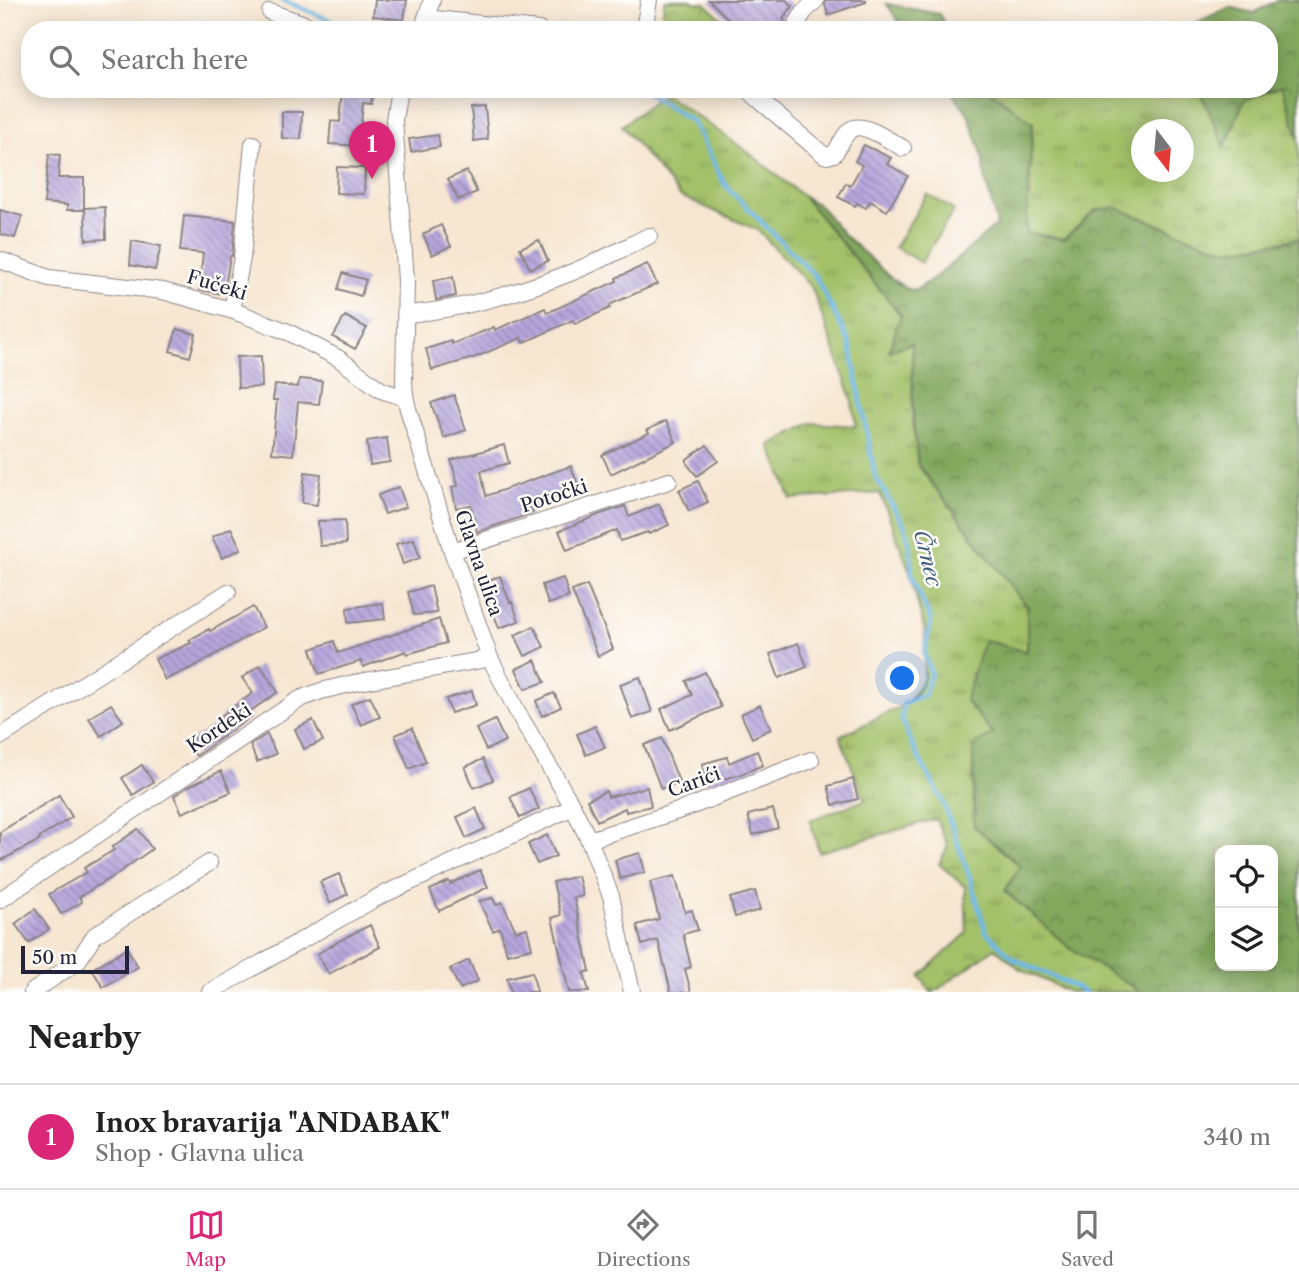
<!DOCTYPE html>
<html lang="en">
<head>
<meta charset="utf-8">
<style>
	body { margin:0; font-family:"Libre Caslon Text",serif; background:#f6f6f6; color:#222 }
	.controls { position:absolute; right:21px; bottom:21px; display:grid; overflow:hidden; border-radius:14px; box-shadow:0 4px 18px #0003 }
	.controls button { width:63px; height:63px; display:grid; place-items:center; padding:0; border:0; border-bottom:2px solid #e0e0e0; background:#fff; color:#222; font:35px sans-serif }
	.compass { position:absolute; left:1131px; top:119px; width:63px; height:63px; border-radius:50%; background:#fff; box-shadow:0 4px 18px #0003; rotate:164deg }
	.scale { position:absolute; left:21px; bottom:18px; width:108px; box-sizing:border-box; padding-left:7px; border:4px solid #22223b; border-top:0; font-size:19px; line-height:24px; white-space:nowrap; color:#22223b; -webkit-text-stroke:5px #fdfcf7; paint-order:stroke }
	.you { position:absolute; left:903px; top:679px; width:24px; height:24px; margin:-18px; border:5px solid #fff; border-radius:50%; background:#1a73e8; box-shadow:0 0 0 10px #1a73e833 }
	.badge { display:grid; place-items:center; width:46px; height:46px; border-radius:50%; background:#db2777; color:#fff; font-size:23px; font-weight:700 }
	.pin { position:absolute; translate:-50% -58px; filter:drop-shadow(0 2px 4px #0008) }
	.pin::after { content:''; position:absolute; top:37px; width:24px; height:21px; background:inherit; clip-path:polygon(0 0,100% 0,50% 100%) }
	.list { margin:0; padding:0; list-style:none }
	h2 { display:flex; justify-content:space-between; align-items:center; height:91px; margin:0; padding:0 28px; font-size:30px }
	h2 small { font-size:23px; font-weight:400; color:#767676 }
	.list li { display:grid; grid-template-columns:46px 1fr auto; gap:21px; align-items:center; box-sizing:border-box; height:105px; padding:0 28px; border-top:2px solid #e0e0e0 }
	.list b { display:block; font-size:26px; white-space:nowrap }
	.list p { margin:0; font-size:23px; white-space:nowrap; color:#767676 }
	.list em { font-size:23px; font-style:normal; color:#767676 }
	.icon { flex:none; width:38px; height:38px; fill:none; stroke:currentColor; stroke-width:2; stroke-linecap:round; stroke-linejoin:round }
	.map { position:relative; flex:none; width:1299px; height:992px; overflow:hidden }
	.search { position:absolute; background:#fff; box-shadow:0 4px 18px #0003; left:21px; right:21px; top:21px; height:77px; display:flex; align-items:center; gap:18px; box-sizing:border-box; padding:0 24px; border-radius:28px; color:#767676; font-size:26px }
	.sheet { height:196px; background:#fff }
	nav { display:flex; justify-content:space-around; align-items:center; box-sizing:border-box; height:98px; border-top:2px solid #e0e0e0; background:#fff; font-size:19px; color:#767676 }
	nav a { display:grid; justify-items:center; gap:4px }
	nav .on { color:#db2777 }
	.map>svg:first-child { display:block }
</style>
</head>
<body>
<div class="map">
<svg width="1299" height="992" viewBox="0 0 1299 992">
	<defs>
		<pattern id="grass-tufts" width="24" height="20" patternUnits="userSpaceOnUse" patternTransform="scale(1.75)"><rect width="24" height="20" fill="#a3c169"/><path d="M3 7l-1-3M5 7V3M7 7l1-3M15 17l-1-3M17 17v-4M19 17l1-3" fill="none" stroke="#849c58"/></pattern>
		<pattern id="forest-crowns" width="20" height="18" patternUnits="userSpaceOnUse" patternTransform="scale(1.75)"><rect width="20" height="18" fill="#82a75d"/><path d="M2 6a3 3 0 1 1 6 0M12 15a3 3 0 1 1 6 0" fill="none" stroke="#6a884e"/></pattern>
		<pattern id="park-crowns" width="20" height="18" patternUnits="userSpaceOnUse" patternTransform="scale(1.75)"><rect width="20" height="18" fill="#a3c169"/><path d="M2 6a3 3 0 1 1 6 0M12 15a3 3 0 1 1 6 0" fill="none" stroke="#849c58"/></pattern>
		<pattern id="building-back-hatch" width="6" height="6" patternUnits="userSpaceOnUse" patternTransform="scale(1.75)"><rect width="6" height="6" fill="#b7a6dd"/><path d="M-1 5l2 2M0 0l6 6M5-1l2 2" fill="none" stroke="#9487b4"/></pattern>
	</defs>
	<rect width="100%" height="100%" fill="#fdfcf7"/>
	<filter id="ink" filterUnits="userSpaceOnUse"><feTurbulence type="fractalNoise" baseFrequency=".0143" numOctaves="2"/><feDisplacementMap in="SourceGraphic" scale="14" xChannelSelector="R" yChannelSelector="G"/><feConvolveMatrix kernelMatrix="1 2 1 2 8 2 1 2 1" color-interpolation-filters="sRGB"/></filter>
	<filter id="wash" filterUnits="userSpaceOnUse"><feTurbulence type="fractalNoise" baseFrequency=".00686" numOctaves="4" result="noise"/><feDisplacementMap in="SourceGraphic" scale="28" xChannelSelector="R" yChannelSelector="G"/><feGaussianBlur stdDeviation="1.57" result="paint"/><feColorMatrix in="noise" values="0 0 0 0 0 0 0 0 0 0 0 0 0 0 0 0 0 1.4 0 .05"/><feComposite in="paint" operator="in"/></filter>
	<g filter="url(#wash)">
		<rect width="100%" height="100%" fill="#f7e6d1"/>
		<g fill="url(#grass-tufts)" stroke="#627252" stroke-width="2" fill-rule="evenodd">
			<path d="M1283 84 1299 140V239L1229 250 1096 210 1064 239 1026 233 1033 124 988 89H1199L1225 146 1244 100ZM1142 130H1184V172H1142Z"/>
			<polygon points="664,93 748,152 804,197 901,315 890,350 912,343 913,420 918,465 1027,607 1027,653 994,734 974,826 1020,866 1005,891 1070,948 1141,992 1069,992 1020,969 995,948 934,992 931,992 920,976 967,933 965,887 939,864 948,846 936,819 819,852 810,820 865,800 840,736 906,704 924,678 925,632 910,572 880,493 791,499 770,445 811,423 856,426 851,396 812,288 758,230 680,196 622,126"/>
		</g>
		<g fill="url(#forest-crowns)" stroke="#52644c" stroke-width="2" fill-rule="evenodd">
			<polygon points="1278,0 1299,0 1299,139 1282,85 1244,100 1225,147 1199,89 1269,89 1269,30 1189,30 1189,26 1230,7 1254,13"/>
			<polygon points="887,4 939,14 948,30 904,30"/>
			<path d="M949 89H988L1033 123 1026 233 1064 239 1096 210 1115 207 1197 240 1229 250 1299 239V992H1141L1070 948 1005 891 1020 866 974 826 973 747 993 734 965 700 984 640 1027 652V607L918 465 913 420 912 343 889 351 901 315 804 197 819 205 843 234 892 279 909 290 918 289 940 273 997 225 986 182 981 151 967 112ZM1273 850V966H1220V850Z"/>
		</g>
		<polygon fill="url(#park-crowns)" stroke="#627252" stroke-width="2" points="665,0 690,0 697,3 705,3 730,26 724,30 659,30"/>
		<polygon fill="#a3c169" stroke="#627252" stroke-width="2" points="927,194 954,210 921,263 895,247"/>
		<g fill="none" stroke-linecap="round" stroke-linejoin="round">
			<g stroke="#6db7e6" stroke-width="4.5">
				<polyline points="282,0 354,30"/>
				<polyline points="642,89 693,122 725,185 815,276 850,343 875,476 905,527 910,546 912,576 931,621 924,654 931,673 924,695 904,703 901,718 914,749 943,802 968,872 986,932 1014,959 1071,985 1084,992"/>
			</g>
		</g>
		<g id="blocks">
			<g fill="url(#building-back-hatch)">
				<polygon points="375,0 407,0 404,20 373,16"/>
				<polygon points="709,0 786,0 793,6 783,18 785,22 779,30 739,30"/>
				<polygon points="826,0 866,0 866,2 828,15 825,5"/>
				<polygon points="343,89 373,89 371,104 363,103 359,146 329,144 331,121 340,122"/>
				<polygon points="485,107 488,139 474,141 471,108"/>
				<polygon points="282,112 302,112 301,139 282,138"/>
				<polygon points="438,135 440,147 411,152 409,139"/>
				<polygon points="864,145 891,158 887,164 908,176 887,211 870,201 866,208 857,203 855,206 838,197 846,183 850,186 862,165 855,161"/>
				<polygon points="49,154 60,155 58,178 84,178 84,210 67,210 67,205 44,203"/>
				<polygon points="337,167 365,168 364,194 336,193"/>
				<polygon points="467,171 477,192 458,200 448,179"/>
				<polygon points="105,207 106,239 86,240 85,208"/>
				<polygon points="0,210 22,216 15,238 0,234"/>
				<polygon points="184,216 235,221 232,256 230,256 224,294 199,290 203,253 180,251"/>
				<polygon points="441,225 451,246 432,255 423,234"/>
				<polygon points="539,240 548,261 530,269 520,248"/>
				<polygon points="132,241 161,246 155,270 130,265"/>
				<polygon points="647,264 657,284 609,305 610,308 575,324 573,320 523,343 521,338 476,357 432,370 426,349 451,341 452,344 494,327 495,330 545,308 547,313 617,281 616,278"/>
				<polygon points="343,273 366,280 361,296 338,289"/>
				<polygon points="453,277 456,296 436,300 433,281"/>
				<polygon points="345,316 367,328 355,349 333,337"/>
				<polygon points="177,329 196,334 190,357 170,351"/>
				<polygon points="261,356 262,387 238,388 237,357"/>
				<polygon points="299,379 322,381 319,404 298,402 293,455 272,453 277,400 273,400 275,385 298,387"/>
				<polygon points="454,395 466,430 444,438 431,403"/>
				<polygon points="666,421 676,442 611,474 602,455 649,433 647,430"/>
				<polygon points="387,438 390,462 370,465 367,441"/>
				<polygon points="504,445 509,463 481,471 486,496 571,466 579,488 530,505 533,513 477,532 471,505 456,508 452,487 458,486 451,460"/>
				<polygon points="707,445 718,461 697,476 687,464 687,459"/>
				<polygon points="305,472 321,474 317,505 302,503"/>
				<polygon points="698,481 708,502 689,511 679,490"/>
				<polygon points="399,487 406,507 385,514 378,495"/>
				<polygon points="659,504 669,525 649,534 648,532 620,541 617,530 567,550 559,531 598,515 625,506 629,517"/>
				<polygon points="345,520 346,544 320,546 318,521"/>
				<polygon points="231,528 241,549 222,558 212,537"/>
				<polygon points="414,539 420,558 403,564 396,544"/>
				<polygon points="500,576 510,603 512,602 519,621 499,628 489,601 487,602 481,583"/>
				<polygon points="563,578 569,597 548,604 542,585"/>
				<polygon points="587,585 613,649 598,656 572,591"/>
				<polygon points="431,586 437,613 414,615 408,592"/>
				<polygon points="383,603 385,619 348,623 347,608"/>
				<polygon points="253,607 264,627 193,667 165,680 155,659 191,643 189,640 209,629 210,631"/>
				<polygon points="439,619 446,643 407,654 406,651 363,667 361,661 319,674 311,649 334,641 338,653"/>
				<polygon points="534,626 544,647 525,656 515,635"/>
				<polygon points="798,643 807,667 779,678 770,654"/>
				<polygon points="535,660 545,682 525,689 516,669"/>
				<polygon points="260,665 278,692 249,712 252,716 196,756 188,742 225,719 222,715 253,693 242,678"/>
				<polygon points="705,672 721,707 670,730 661,709 692,695 686,681"/>
				<polygon points="640,677 652,712 632,719 620,684"/>
				<polygon points="472,691 476,705 451,713 446,699"/>
				<polygon points="554,693 561,707 542,716 536,701"/>
				<polygon points="370,696 380,717 361,725 351,704"/>
				<polygon points="111,704 123,721 101,736 89,718"/>
				<polygon points="760,705 771,729 752,738 741,714"/>
				<polygon points="313,720 323,741 304,749 295,729"/>
				<polygon points="495,720 505,741 486,750 476,729"/>
				<polygon points="595,726 605,747 586,755 577,734"/>
				<polygon points="412,728 426,762 409,769 395,735"/>
				<polygon points="267,734 276,754 257,762 250,745"/>
				<polygon points="662,738 679,782 661,789 644,745"/>
				<polygon points="757,751 763,765 739,775 707,783 702,764 727,757 729,763"/>
				<polygon points="483,759 493,780 474,788 465,767"/>
				<polygon points="142,765 153,782 133,795 122,778"/>
				<polygon points="221,771 231,792 182,813 174,796 189,786"/>
				<polygon points="853,779 858,799 833,805 828,786"/>
				<polygon points="647,787 651,806 626,812 625,808 597,821 587,800 606,791 608,797"/>
				<polygon points="529,788 539,809 520,818 510,797"/>
				<polygon points="59,795 72,817 39,838 40,840 0,861 0,832"/>
				<polygon points="476,808 485,829 466,838 457,817"/>
				<polygon points="773,809 778,828 753,835 748,815"/>
				<polygon points="138,829 152,849 117,874 79,897 82,902 61,914 49,894 87,872 84,868 114,850 112,847"/>
				<polygon points="547,835 556,856 537,864 528,844"/>
				<polygon points="640,853 645,872 620,879 615,860"/>
				<polygon points="480,870 488,887 439,911 430,890 449,881 450,884"/>
				<polygon points="339,874 348,894 330,903 320,882"/>
				<polygon points="578,876 583,896 574,898 590,971 584,973 589,992 569,992 552,918 561,915 553,882"/>
				<polygon points="675,876 685,912 692,910 698,930 683,934 691,967 685,969 691,992 671,992 658,940 642,945 637,925 659,919 650,882"/>
				<polygon points="755,891 760,910 735,917 730,898"/>
				<polygon points="493,898 496,905 502,902 516,931 527,928 532,948 507,954 500,928 493,931 479,901"/>
				<polygon points="35,909 49,929 29,943 15,924"/>
				<polygon points="370,925 380,947 361,957 361,956 329,974 317,954 350,935"/>
				<polygon points="127,948 138,967 103,987 92,969"/>
				<polygon points="469,960 478,981 460,989 450,969"/>
				<polygon points="532,972 537,992 511,992 507,978"/>
			</g>
		</g>
	</g>
	<g filter="url(#ink)">
		<use href="#blocks" fill-opacity="0" stroke="#8c8486" stroke-width="2"/>
		<g fill="none" stroke-linecap="round" stroke-linejoin="round">
			<defs>
				<g id="minor">
					<polyline points="270,12 322,30"/>
					<polyline points="426,18 539,30"/>
					<polyline points="422,30 432,0"/>
					<polyline points="644,30 649,0"/>
					<polyline points="793,30 804,12 816,0"/>
					<polyline points="399,89 394,120 406,280 404,382 405,395 408,409 452,551 490,658 518,713 573,807 589,840 611,896 632,992"/>
					<path d="M748 89 758 99 824 155 827 156 834 154C839 147 844 135 850 130 862 120 891 142 903 148"/>
					<polyline points="0,260 49,278 163,291 234,311 288,332 338,358 381,390 396,395 405,395"/>
					<polyline points="232,310 242,258 253,144"/>
					<path d="M407 314C458 310 517 293 565 275 594 264 622 249 649 236"/>
					<polyline points="452,551 669,481"/>
					<polyline points="0,737 228,592"/>
					<polyline points="589,840 684,809 811,760"/>
					<polyline points="0,900 300,699 321,691 354,683 481,660 490,658"/>
					<polyline points="32,992 77,962 95,935 209,863"/>
					<polyline points="210,992 378,897 573,807"/>
				</g>
			</defs>
			<use href="#minor" stroke="#8c8486" stroke-width="18"/>
			<use href="#minor" stroke="#fff" stroke-width="16"/>
		</g>
	</g>
	<g text-anchor="middle" dominant-baseline="central" stroke-width="5" stroke-linejoin="round" paint-order="stroke">
		<g font-size="19" fill="#22223b" stroke="#fdfcf7">
			<text transform="translate(217 285) rotate(17)">Fučeki</text>
			<text transform="translate(554 496) rotate(-18)">Potočki</text>
			<text transform="translate(479 563) rotate(71)">Glavna ulica</text>
			<text transform="translate(219 728) rotate(-34)">Kordeki</text>
			<text transform="translate(694 782) rotate(-20)">Carići</text>
		</g>
		<g font-size="21" font-style="italic" fill="#405e7f" stroke="#fdfcf7">
			<text transform="translate(928 558) rotate(76)">Črnec</text>
		</g>
	</g>
</svg>
<div class="controls">
<button><svg class="icon" aria-label="locate" viewBox="0 0 24 24"><circle cx="12" cy="12" r="6"/><path d="M12 2v4M12 18v4M2 12h4M18 12h4"/></svg></button>
<button><svg class="icon" aria-label="layers" viewBox="0 0 24 24"><path d="M12 4l9 5-9 5-9-5zM3 14l9 5 9-5"/></svg></button>
</div>
<svg class="compass" viewBox="-18 -18 36 36"><path d="M0-13l5 13h-10z" fill="#e53935"/><path d="M0 13l5-13h-10z" fill="#767676"/></svg>
<div class="scale">50 m</div>
<div class="you"></div>
<div class="pin badge" style="left:372px;top:179px">1</div>
<div class="search"><svg class="icon" aria-label="search" viewBox="0 0 24 24"><circle cx="10" cy="10" r="6"/><path d="M15 15l6 6"/></svg>Search here</div>
</div>
<section class="sheet">
<h2>Nearby<small></small></h2>
<ul class="list">
<li><span class="badge">1</span><div><b>Inox bravarija &quot;ANDABAK&quot;</b><p>Shop · Glavna ulica</p></div><em>340 m</em></li>
</ul>
</section>
<nav>
<a class="on"><svg class="icon" aria-label="map" viewBox="0 0 24 24"><path d="M3 6l6-2 6 2 6-2v14l-6 2-6-2-6 2zM9 4v14M15 6v14"/></svg>Map</a>
<a><svg class="icon" aria-label="directions" viewBox="0 0 24 24"><path d="M12 3l9 9-9 9-9-9zM9 14v-3h6M13 9l2 2-2 2"/></svg>Directions</a>
<a><svg class="icon" aria-label="saved" viewBox="0 0 24 24"><path d="M7 4h10v16l-5-4-5 4z"/></svg>Saved</a>
</nav>
</body>
</html>
